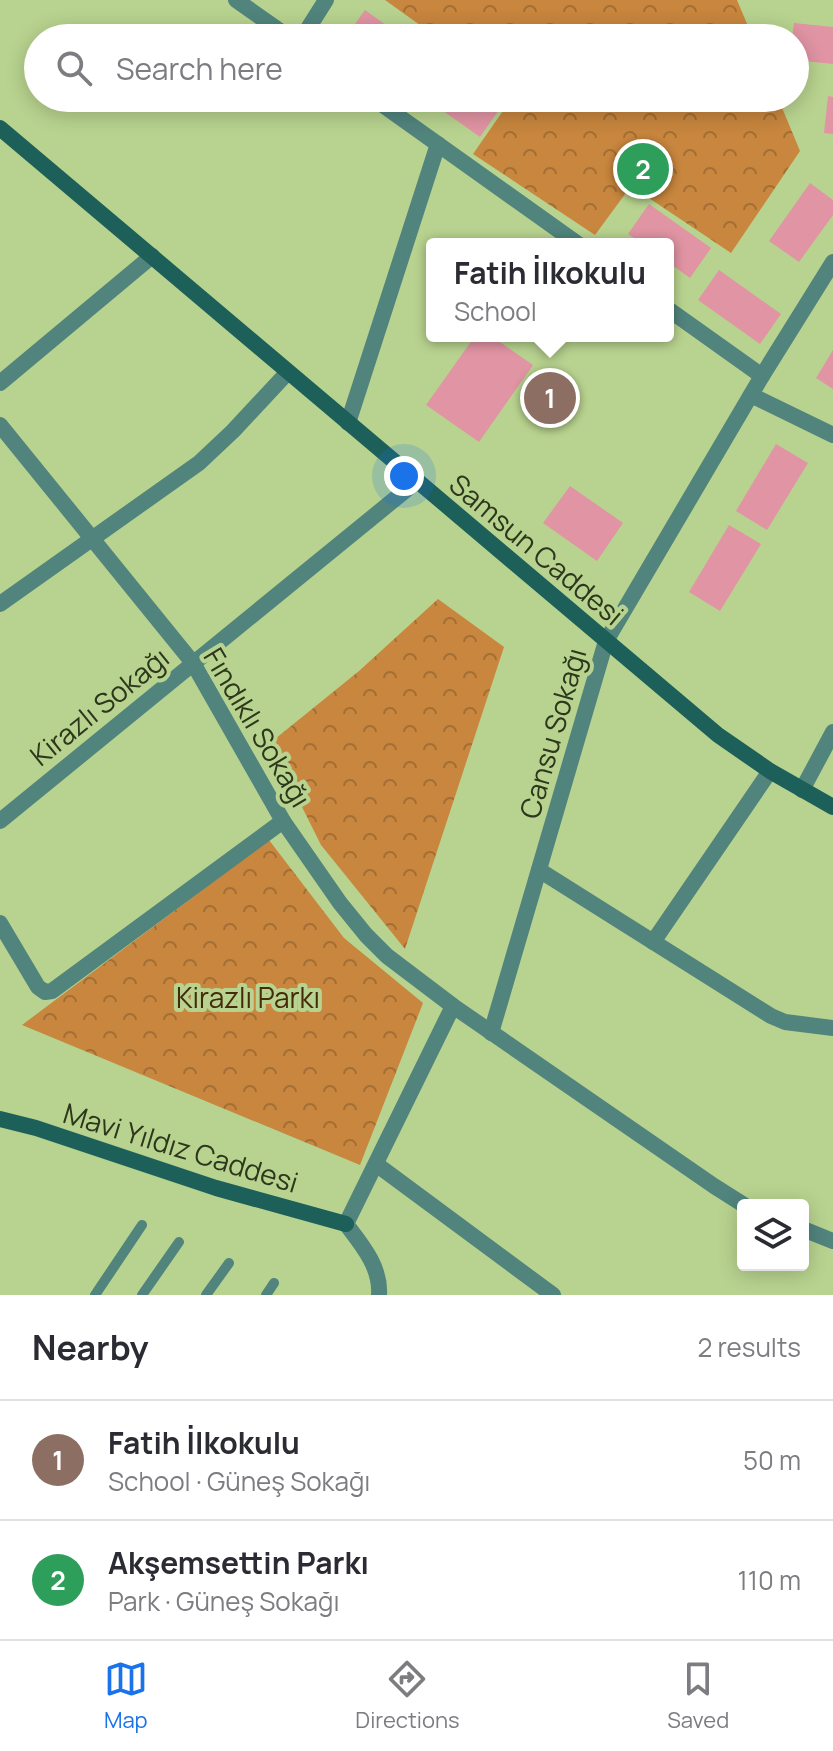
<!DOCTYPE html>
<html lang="en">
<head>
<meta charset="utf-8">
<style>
	body { margin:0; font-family:Manrope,sans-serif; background:#f7f7f7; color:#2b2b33 }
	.controls { position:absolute; right:24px; bottom:24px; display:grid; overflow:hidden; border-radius:8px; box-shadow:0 4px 20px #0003 }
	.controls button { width:72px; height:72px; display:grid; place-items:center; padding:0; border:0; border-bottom:2px solid #e1e1e2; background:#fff; color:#2b2b33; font:40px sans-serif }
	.you { position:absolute; left:404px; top:476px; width:28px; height:28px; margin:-20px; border:6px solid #fff; border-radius:50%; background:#1a73e8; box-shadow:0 0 0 12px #1a73e833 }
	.badge { display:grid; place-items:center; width:52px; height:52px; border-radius:50%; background:#1a73e8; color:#fff; font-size:26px; font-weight:700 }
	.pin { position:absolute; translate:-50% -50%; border:4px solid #fff; box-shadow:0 2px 8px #0006 }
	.popup { position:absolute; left:426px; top:238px; width:248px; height:104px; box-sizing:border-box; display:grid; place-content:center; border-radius:8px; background:#fff; filter:drop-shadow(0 2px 6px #0005); font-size:26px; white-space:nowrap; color:#7c7c81 }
	.popup b { font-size:30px; color:#2b2b33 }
	.popup::after { content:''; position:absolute; left:50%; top:100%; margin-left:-16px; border:16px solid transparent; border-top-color:#fff }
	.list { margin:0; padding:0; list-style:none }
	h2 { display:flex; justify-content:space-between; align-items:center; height:104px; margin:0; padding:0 32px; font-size:34px }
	h2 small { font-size:26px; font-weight:400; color:#7c7c81 }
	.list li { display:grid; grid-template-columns:52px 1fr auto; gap:24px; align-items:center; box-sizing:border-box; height:120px; padding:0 32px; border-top:2px solid #e1e1e2 }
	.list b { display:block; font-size:30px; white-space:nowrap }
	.list p { margin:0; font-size:26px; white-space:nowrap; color:#7c7c81 }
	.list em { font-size:26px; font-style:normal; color:#7c7c81 }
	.icon { flex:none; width:44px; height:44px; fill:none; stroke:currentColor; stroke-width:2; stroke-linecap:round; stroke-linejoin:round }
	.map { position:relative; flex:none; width:833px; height:1295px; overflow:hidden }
	.search { position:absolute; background:#fff; box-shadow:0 4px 20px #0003; left:24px; right:24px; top:24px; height:88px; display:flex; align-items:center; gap:20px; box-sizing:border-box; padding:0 28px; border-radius:44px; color:#7c7c81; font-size:30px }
	.sheet { height:344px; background:#fff }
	nav { display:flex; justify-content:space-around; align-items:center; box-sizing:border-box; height:112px; border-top:2px solid #e1e1e2; background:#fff; font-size:22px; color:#7c7c81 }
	nav a { display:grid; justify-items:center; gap:4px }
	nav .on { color:#1a73e8 }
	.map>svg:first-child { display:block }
</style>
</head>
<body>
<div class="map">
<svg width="833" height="1295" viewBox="0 0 833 1295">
	<defs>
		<pattern id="park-crowns" width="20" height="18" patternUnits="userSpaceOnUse" patternTransform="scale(2)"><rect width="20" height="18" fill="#c8863e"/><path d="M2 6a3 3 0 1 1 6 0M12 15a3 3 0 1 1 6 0" fill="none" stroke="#a36e33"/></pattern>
	</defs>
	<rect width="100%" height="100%" fill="#b8d38f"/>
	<g fill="url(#park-crowns)">
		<polygon points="385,0 737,0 753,38 438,38"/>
		<polygon points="512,98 778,98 800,151 731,253 631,186 595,235 473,154"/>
		<polygon points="438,599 504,647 405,949 321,845 270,743 359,671"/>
		<polygon points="269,840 344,938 423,1003 360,1165 22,1025"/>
	</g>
	<g fill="#e194a4">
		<polygon points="365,10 404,38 345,38"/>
		<polygon points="794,23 833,27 833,64 795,60 795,38 792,38"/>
		<polygon points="828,96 833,97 833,134 824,133"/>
		<polygon points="425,98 488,98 501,107 480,137"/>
		<polygon points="810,183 833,200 833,215 799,262 769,241"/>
		<polygon points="649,204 711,248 690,278 668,262 668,244 643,244 628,234"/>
		<polygon points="719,270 781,314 760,344 698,300"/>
		<polygon points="475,336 491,336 533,365 479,442 426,405"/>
		<polygon points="833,350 833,389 816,378"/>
		<polygon points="776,444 808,463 767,530 736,511"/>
		<polygon points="570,486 623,523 597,561 543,523"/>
		<polygon points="729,525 761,544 720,611 689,592"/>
	</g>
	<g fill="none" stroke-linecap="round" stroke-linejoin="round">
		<g stroke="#51847d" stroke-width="10">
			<polyline points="95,1295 142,1225"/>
			<polyline points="142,1295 179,1242"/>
			<polyline points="206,1295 229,1263"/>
			<polyline points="266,1295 274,1283"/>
		</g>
		<g stroke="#51847d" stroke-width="16">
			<polyline points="236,0 290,38"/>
			<polyline points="302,38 326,0"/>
			<polyline points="373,98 578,244"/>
			<polyline points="668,309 762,376"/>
			<polyline points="0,383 152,256"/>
			<polyline points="751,395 833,435"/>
			<polyline points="348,423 438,144"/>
			<polyline points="0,425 193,663 283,821 340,903 366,935 387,956 453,1006 714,1186 744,1205"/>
			<polyline points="0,604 199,463 233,431 288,372"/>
			<polyline points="802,790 833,732"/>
			<polyline points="0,821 417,481"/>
			<polyline points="539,870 771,1016 785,1022 833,1028"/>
			<polyline points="0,923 38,987 45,992 52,991 283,821"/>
			<polyline points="653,942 770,771"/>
			<polyline points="491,1033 606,641 762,376 833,262"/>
			<polyline points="376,1164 553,1295"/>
			<polyline points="803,1229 833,1241"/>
			<path d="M379 1295C381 1267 362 1245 346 1224L453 1006"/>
		</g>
		<g stroke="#1d5f59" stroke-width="16">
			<polyline points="0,128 718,735 770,771 833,807"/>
			<polyline points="0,1119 36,1128 216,1188 346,1224"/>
		</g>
	</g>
	<g text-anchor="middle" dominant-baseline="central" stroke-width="8" stroke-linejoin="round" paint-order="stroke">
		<g font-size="28" fill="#2c371b" stroke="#b8d38f">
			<text transform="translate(537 549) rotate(40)">Samsun Caddesi</text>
			<text transform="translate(99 706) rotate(-39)">Kirazlı Sokağı</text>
			<text transform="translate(258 727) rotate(59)">Fındıklı Sokağı</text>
			<text transform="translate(552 733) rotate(-74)">Cansu Sokağı</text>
			<text transform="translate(181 1147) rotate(17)">Mavi Yıldız Caddesi</text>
		</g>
		<g font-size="28" fill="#462b0a" stroke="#b8d38f">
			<text x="248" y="997">Kirazlı Parkı</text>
		</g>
	</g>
</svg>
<div class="controls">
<button><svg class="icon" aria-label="layers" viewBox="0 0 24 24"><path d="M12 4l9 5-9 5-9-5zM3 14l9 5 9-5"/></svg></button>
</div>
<div class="you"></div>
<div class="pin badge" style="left:550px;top:398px;background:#8d6e63">1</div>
<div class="popup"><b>Fatih İlkokulu</b>School</div>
<div class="pin badge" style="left:643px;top:169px;background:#2e9e5b">2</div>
<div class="search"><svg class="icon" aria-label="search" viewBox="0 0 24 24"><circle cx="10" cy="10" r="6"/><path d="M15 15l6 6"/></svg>Search here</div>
</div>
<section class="sheet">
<h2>Nearby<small>2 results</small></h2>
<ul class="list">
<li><span class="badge" style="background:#8d6e63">1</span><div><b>Fatih İlkokulu</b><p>School · Güneş Sokağı</p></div><em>50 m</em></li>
<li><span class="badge" style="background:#2e9e5b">2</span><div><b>Akşemsettin Parkı</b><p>Park · Güneş Sokağı</p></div><em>110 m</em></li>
</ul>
</section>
<nav>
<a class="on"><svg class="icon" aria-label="map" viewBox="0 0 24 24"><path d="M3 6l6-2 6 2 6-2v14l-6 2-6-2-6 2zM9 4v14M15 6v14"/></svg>Map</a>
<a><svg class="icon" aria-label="directions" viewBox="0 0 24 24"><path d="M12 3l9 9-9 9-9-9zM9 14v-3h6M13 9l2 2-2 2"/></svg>Directions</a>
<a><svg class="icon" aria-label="saved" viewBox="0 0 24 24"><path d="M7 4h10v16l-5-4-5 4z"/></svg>Saved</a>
</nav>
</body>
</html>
